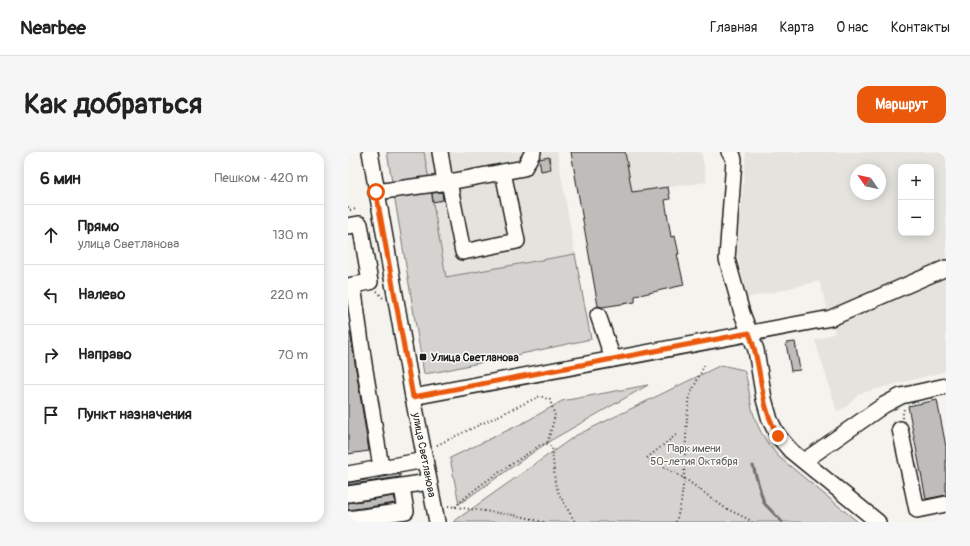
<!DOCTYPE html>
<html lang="ru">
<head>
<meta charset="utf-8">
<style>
	body { margin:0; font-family:Pangolin,sans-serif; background:#f6f6f6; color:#222 }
	.controls { position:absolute; right:12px; top:12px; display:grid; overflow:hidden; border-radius:8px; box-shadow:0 2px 10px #0003 }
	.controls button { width:36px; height:36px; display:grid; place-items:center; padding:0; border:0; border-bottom:1px solid #e0e0e0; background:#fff; color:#222; font:20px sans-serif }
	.compass { position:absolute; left:502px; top:12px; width:36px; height:36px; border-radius:50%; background:#fff; box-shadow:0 2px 10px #0003; rotate:304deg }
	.stop { position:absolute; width:12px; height:12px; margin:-9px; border:3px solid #ea580c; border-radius:50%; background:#fff }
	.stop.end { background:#ea580c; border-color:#fff; box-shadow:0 1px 4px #0008 }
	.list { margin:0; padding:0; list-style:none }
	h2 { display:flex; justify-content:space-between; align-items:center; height:52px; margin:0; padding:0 16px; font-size:17px }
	h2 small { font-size:13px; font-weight:400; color:#767676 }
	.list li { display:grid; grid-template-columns:26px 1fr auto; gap:12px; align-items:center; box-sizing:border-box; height:60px; padding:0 16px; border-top:1px solid #e0e0e0 }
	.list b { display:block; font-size:15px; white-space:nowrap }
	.list p { margin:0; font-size:13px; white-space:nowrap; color:#767676 }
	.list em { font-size:13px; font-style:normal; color:#767676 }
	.icon { flex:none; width:22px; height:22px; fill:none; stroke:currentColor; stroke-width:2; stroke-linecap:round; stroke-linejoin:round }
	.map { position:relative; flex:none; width:598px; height:370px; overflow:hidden; border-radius:12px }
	header { display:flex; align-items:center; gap:24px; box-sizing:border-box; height:56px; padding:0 20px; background:#fff; border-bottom:1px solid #e0e0e0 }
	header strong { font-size:19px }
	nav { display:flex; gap:22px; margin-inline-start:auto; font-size:14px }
	.intro { display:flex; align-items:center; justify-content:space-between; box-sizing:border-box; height:96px; padding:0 24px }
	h1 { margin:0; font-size:28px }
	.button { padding:10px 18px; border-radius:12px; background:#ea580c; color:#fff; font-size:14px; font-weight:700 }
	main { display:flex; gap:24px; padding:0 24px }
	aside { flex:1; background:#fff; border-radius:12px; box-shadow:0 2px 10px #0003 }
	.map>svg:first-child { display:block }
</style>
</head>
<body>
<header>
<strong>Nearbee</strong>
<nav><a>Главная</a><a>Карта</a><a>О нас</a><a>Контакты</a></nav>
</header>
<div class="intro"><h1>Как добраться</h1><a class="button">Маршрут</a></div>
<main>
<aside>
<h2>6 мин<small>Пешком · 420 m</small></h2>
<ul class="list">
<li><svg class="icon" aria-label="ahead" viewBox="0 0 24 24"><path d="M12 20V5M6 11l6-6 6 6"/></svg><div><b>Прямо</b><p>улица Светланова</p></div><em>130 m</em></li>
<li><svg class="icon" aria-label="left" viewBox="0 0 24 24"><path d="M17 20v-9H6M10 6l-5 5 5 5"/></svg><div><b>Налево</b></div><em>220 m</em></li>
<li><svg class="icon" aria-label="right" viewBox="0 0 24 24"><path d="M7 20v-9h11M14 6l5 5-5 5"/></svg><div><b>Направо</b></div><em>70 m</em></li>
<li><svg class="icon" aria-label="arrive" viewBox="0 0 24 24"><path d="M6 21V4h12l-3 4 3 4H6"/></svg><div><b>Пункт назначения</b></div></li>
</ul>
</aside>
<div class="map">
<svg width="598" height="370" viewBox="0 0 598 370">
	<rect width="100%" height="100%" fill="#f4f3ee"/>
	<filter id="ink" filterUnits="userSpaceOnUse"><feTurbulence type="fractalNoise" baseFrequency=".025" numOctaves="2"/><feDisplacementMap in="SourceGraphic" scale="8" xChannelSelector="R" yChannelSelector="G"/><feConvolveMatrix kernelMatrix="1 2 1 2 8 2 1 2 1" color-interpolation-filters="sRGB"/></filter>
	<g filter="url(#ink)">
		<g fill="#e4e3de" fill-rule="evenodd">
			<polygon points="76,0 209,0 227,102 98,125"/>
			<polygon points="277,0 353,0 359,30 284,40"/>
			<path d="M398 0H598V219L510 242 498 255 489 259 467 188 487 181 471 129 399 146 389 101ZM553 15H583V81H553ZM508 18H532V42H508Z"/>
		</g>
		<g fill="#d4d3cf" stroke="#787876">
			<polygon points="39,0 76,0 98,125 227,102 243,187 94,219 76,222"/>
			<path d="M373 213 396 218C400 229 401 240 403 252 407 273 417 289 431 305L510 370H105L227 284Z"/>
			<polygon points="300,233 200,290 111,352 102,306 179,269 214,249"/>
		</g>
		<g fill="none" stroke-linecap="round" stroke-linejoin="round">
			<polyline stroke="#72716f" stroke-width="3" points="405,314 416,351 434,370"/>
		</g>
		<g fill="#bebdba" stroke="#1c1c1c">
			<polygon points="223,0 277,0 284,40 320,35 322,47 317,48 323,85 327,84 331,102 329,102 336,133 287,144 287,150 254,155 250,154"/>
			<polygon points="201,5 203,17 193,19 191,7"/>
			<polygon points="94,40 95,48 85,50 84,41"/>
			<polygon points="0,180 2,180 21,299 0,302"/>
			<polygon points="447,190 452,218 443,219 438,191"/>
			<polygon points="589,248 598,295 598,343 578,347 560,254"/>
			<polygon points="52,322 52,325 0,333 0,331"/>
			<polygon points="46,344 48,351 0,358 0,351"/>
		</g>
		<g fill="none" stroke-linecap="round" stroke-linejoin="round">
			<defs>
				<g id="minor">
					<polyline points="22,0 65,245 89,370"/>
					<polyline points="92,0 97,30"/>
					<polyline points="381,0 385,4 386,8 379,107 394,161 408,198 416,247 422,268 430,284 443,299 530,370"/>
					<polyline points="101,30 115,100 169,89 155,20"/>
					<polyline points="28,40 101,30 176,16 185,0"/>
					<polyline points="0,74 12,72 22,130 5,133"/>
					<polyline points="0,134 5,133 16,212 33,315"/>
					<polyline points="250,163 265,207"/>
					<polyline points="65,245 483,166 598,116"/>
					<polyline points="552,277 569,358 598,352"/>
					<polyline points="456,309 536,253 553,244 598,234"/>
					<polyline points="0,322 77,308"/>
					<polyline points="0,342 81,330"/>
					<polyline points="0,367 58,359 54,335"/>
				</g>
			</defs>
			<use href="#minor" stroke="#1c1c1c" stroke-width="18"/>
			<g stroke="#1c1c1c" stroke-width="2" stroke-dasharray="1 3" stroke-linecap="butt">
				<polyline points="0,55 2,56"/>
				<polyline points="2,58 9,57"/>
				<polyline points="29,139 35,146"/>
				<polyline points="554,266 556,257"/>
				<polyline points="328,283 299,306 336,326 377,356 400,367 404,370"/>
				<polyline points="89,293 192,244 202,248 207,264 199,292"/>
				<polyline points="100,354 172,364 196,370"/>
				<path d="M107 355C132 330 164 313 192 293L199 292 204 295 207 331 211 342 227 370"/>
				<polyline points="328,370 333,351 336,326 339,265 342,243 357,212"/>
			</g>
			<use href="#minor" stroke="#fdfcf7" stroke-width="15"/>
		</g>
	</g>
	<g fill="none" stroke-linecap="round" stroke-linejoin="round" filter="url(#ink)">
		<path stroke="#ea580c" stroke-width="5" d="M28 40 65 245 401 181C410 202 411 224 416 246 418 259 423 271 430 284"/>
	</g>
	<rect fill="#1c1c1c" stroke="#fdfcf7" stroke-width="1.5" x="71" y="201" width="8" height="8" rx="2"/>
	<g text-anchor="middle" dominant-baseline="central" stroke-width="3" stroke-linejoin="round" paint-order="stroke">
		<g font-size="11" font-weight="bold" fill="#1c1c1c" stroke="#fdfcf7" text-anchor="start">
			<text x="83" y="205">Улица Светланова</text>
		</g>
		<g font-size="11" fill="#5c5c5b" stroke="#fdfcf7">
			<text x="346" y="296">Парк имени<tspan x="346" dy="13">50-летия Октября</tspan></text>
		</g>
		<g font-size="11" fill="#1c1c1c" stroke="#fdfcf7">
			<text transform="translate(76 303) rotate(79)">улица Светланова</text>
		</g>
	</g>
</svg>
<div class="controls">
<button>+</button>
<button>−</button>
</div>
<svg class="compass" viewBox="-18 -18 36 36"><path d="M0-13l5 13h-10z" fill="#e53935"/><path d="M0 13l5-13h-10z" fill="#767676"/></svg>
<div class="stop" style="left:28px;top:40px"></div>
<div class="stop end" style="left:430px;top:284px"></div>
</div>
</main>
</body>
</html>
